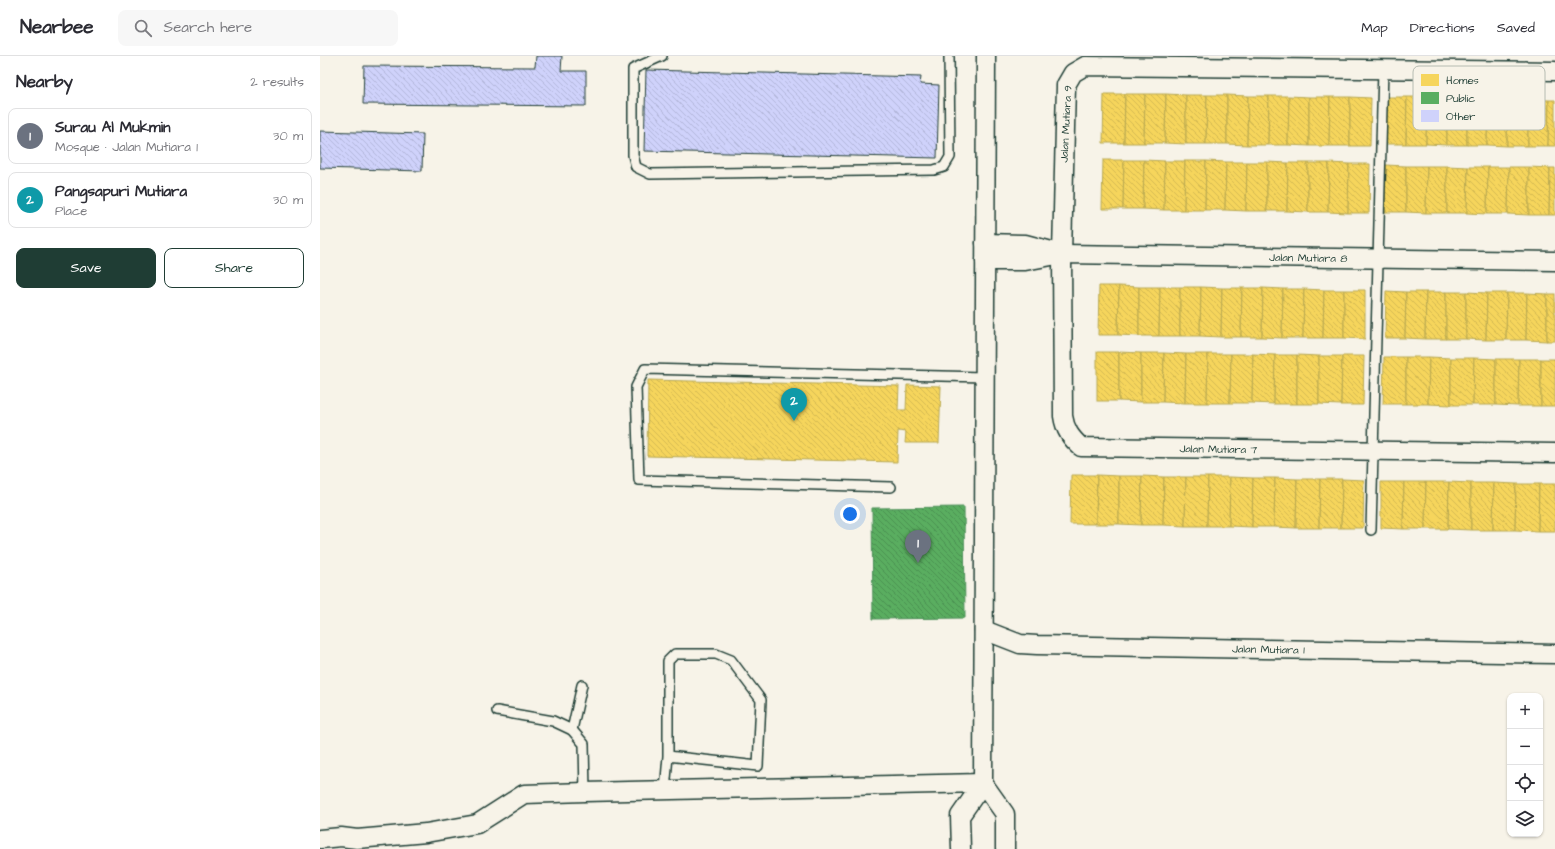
<!DOCTYPE html>
<html lang="en">
<head>
<meta charset="utf-8">
<style>
	body { margin:0; font-family:"Architects Daughter",sans-serif; background:#f7f7f7; color:#2b2b33 }
	.controls { position:absolute; right:12px; bottom:12px; display:grid; overflow:hidden; border-radius:8px; box-shadow:0 1px 3px #0004 }
	.controls button { width:36px; height:36px; display:grid; place-items:center; padding:0; border:0; border-bottom:1px solid #e1e1e2; background:#fff; color:#2b2b33; font:20px sans-serif }
	.you { position:absolute; left:530px; top:458px; width:14px; height:14px; margin:-10px; border:3px solid #fff; border-radius:50%; background:#1a73e8; box-shadow:0 0 0 6px #1a73e833 }
	.badge { display:grid; place-items:center; width:26px; height:26px; border-radius:50%; background:#1f3d34; color:#fff; font-size:13px; font-weight:700 }
	.pin { position:absolute; translate:-50% -33px; filter:drop-shadow(0 1px 2px #0008) }
	.pin::after { content:''; position:absolute; top:21px; width:14px; height:12px; background:inherit; clip-path:polygon(0 0,100% 0,50% 100%) }
	.list { margin:0; padding:0; list-style:none }
	h2 { display:flex; justify-content:space-between; align-items:center; height:52px; margin:0; padding:0 16px; font-size:17px }
	h2 small { font-size:13px; font-weight:400; color:#7c7c81 }
	.list li { display:grid; grid-template-columns:26px 1fr auto; gap:12px; align-items:center; box-sizing:border-box; height:56px; margin:0 8px 8px; padding:0 8px; border:1px solid #e1e1e2; border-radius:8px }
	.list b { display:block; font-size:15px; white-space:nowrap }
	.list p { margin:0; font-size:13px; white-space:nowrap; color:#7c7c81 }
	.list em { font-size:13px; font-style:normal; color:#7c7c81 }
	.actions { display:flex; gap:8px; padding:12px 16px }
	.actions a { flex:1; padding:9px 0; border:1px solid #1f3d34; border-radius:8px; text-align:center; font-size:14px; color:#1f3d34 }
	.actions .main { background:#1f3d34; color:#fff }
	.icon { flex:none; width:22px; height:22px; fill:none; stroke:currentColor; stroke-width:2; stroke-linecap:round; stroke-linejoin:round }
	.map { position:relative; flex:none; width:1235px; height:793px; overflow:hidden }
	header { display:flex; align-items:center; gap:24px; box-sizing:border-box; height:56px; padding:0 20px; background:#fff; border-bottom:1px solid #e1e1e2 }
	header strong { font-size:19px }
	nav { display:flex; gap:22px; margin-inline-start:auto; font-size:14px }
	.search { width:280px; height:36px; background:#f7f7f7; display:flex; align-items:center; gap:10px; box-sizing:border-box; padding:0 14px; border-radius:8px; color:#7c7c81; font-size:15px }
	main { display:flex }
	aside { flex:1; background:#fff }
	.map>svg:first-child { display:block }
</style>
</head>
<body>
<header>
<strong>Nearbee</strong>
<div class="search"><svg class="icon" aria-label="search" viewBox="0 0 24 24"><circle cx="10" cy="10" r="6"/><path d="M15 15l6 6"/></svg>Search here</div>
<nav><a>Map</a><a>Directions</a><a>Saved</a></nav>
</header>
<main>
<aside>
<h2>Nearby<small>2 results</small></h2>
<ul class="list">
<li><span class="badge" style="background:#6b7280">1</span><div><b>Surau Al Mukmin</b><p>Mosque · Jalan Mutiara 1</p></div><em>30 m</em></li>
<li><span class="badge" style="background:#0f9aa8">2</span><div><b>Pangsapuri Mutiara</b><p>Place</p></div><em>30 m</em></li>
</ul>
<div class="actions"><a class="main">Save</a><a>Share</a></div>
</aside>
<div class="map">
<svg width="1235" height="793" viewBox="0 0 1235 793">
	<defs>
		<pattern id="homes-back-hatch" width="6" height="6" patternUnits="userSpaceOnUse"><rect width="6" height="6" fill="#f6d55c"/><path d="M-1 5l2 2M0 0l6 6M5-1l2 2" fill="none" stroke="#d2b851"/></pattern>
		<pattern id="public-back-hatch" width="6" height="6" patternUnits="userSpaceOnUse"><rect width="6" height="6" fill="#5aae61"/><path d="M-1 5l2 2M0 0l6 6M5-1l2 2" fill="none" stroke="#4a8f51"/></pattern>
		<pattern id="building-back-hatch" width="6" height="6" patternUnits="userSpaceOnUse"><rect width="6" height="6" fill="#cfd2fb"/><path d="M-1 5l2 2M0 0l6 6M5-1l2 2" fill="none" stroke="#b1b5d8"/></pattern>
	</defs>
	<rect width="100%" height="100%" fill="#f7f3e8"/>
	<filter id="ink" filterUnits="userSpaceOnUse"><feTurbulence type="fractalNoise" baseFrequency=".025" numOctaves="2"/><feDisplacementMap in="SourceGraphic" scale="8" xChannelSelector="R" yChannelSelector="G"/><feConvolveMatrix kernelMatrix="1 2 1 2 8 2 1 2 1" color-interpolation-filters="sRGB"/></filter>
	<g filter="url(#ink)">
		<g fill="url(#homes-back-hatch)" stroke="#b6a750">
			<polygon points="784,38 805,38 804,87 783,87"/>
			<polygon points="805,38 825,38 824,87 804,87"/>
			<polygon points="825,38 846,38 845,87 824,87"/>
			<polygon points="846,38 866,39 866,88 845,87"/>
			<polygon points="866,39 887,39 886,88 866,88"/>
			<polygon points="887,39 907,39 907,88 886,88"/>
			<polygon points="907,39 928,40 927,89 907,88"/>
			<polygon points="928,40 949,40 948,89 927,89"/>
			<polygon points="949,40 969,40 968,89 948,89"/>
			<polygon points="969,40 989,41 989,90 968,89"/>
			<polygon points="989,41 1010,41 1009,90 989,90"/>
			<polygon points="1010,41 1030,41 1030,90 1009,90"/>
			<polygon points="1030,41 1051,42 1050,90 1030,90"/>
			<polygon points="1067,41 1087,41 1086,88 1066,88"/>
			<polygon points="1087,41 1107,41 1106,88 1086,88"/>
			<polygon points="1107,41 1127,42 1127,89 1106,88"/>
			<rect x="1127" y="42" width="20" height="47"/>
			<polygon points="1147,42 1168,42 1167,89 1147,89"/>
			<polygon points="1168,42 1188,43 1187,90 1167,89"/>
			<polygon points="1188,43 1208,43 1208,90 1187,90"/>
			<polygon points="1208,43 1229,44 1228,90 1208,90"/>
			<polygon points="1229,44 1235,44 1235,90 1228,90"/>
			<polygon points="783,104 804,104 803,153 782,153"/>
			<polygon points="804,104 824,104 823,153 803,153"/>
			<polygon points="824,104 845,105 844,154 823,153"/>
			<polygon points="845,105 865,105 864,154 844,154"/>
			<polygon points="865,105 886,105 885,154 864,154"/>
			<polygon points="886,105 906,106 905,154 885,154"/>
			<polygon points="906,106 927,106 926,155 905,154"/>
			<polygon points="927,106 947,106 947,155 926,155"/>
			<polygon points="947,106 968,107 967,155 947,155"/>
			<polygon points="968,107 988,107 988,156 967,155"/>
			<polygon points="988,107 1009,107 1008,156 988,156"/>
			<polygon points="1009,107 1029,108 1028,157 1008,156"/>
			<polygon points="1029,108 1050,108 1049,157 1028,157"/>
			<polygon points="1066,109 1086,110 1086,156 1065,156"/>
			<polygon points="1086,110 1107,110 1106,157 1086,156"/>
			<polygon points="1107,110 1127,110 1127,157 1106,157"/>
			<polygon points="1127,110 1148,111 1147,157 1127,157"/>
			<polygon points="1148,111 1168,111 1167,158 1147,157"/>
			<polygon points="1168,111 1189,111 1188,158 1167,158"/>
			<polygon points="1189,111 1209,111 1209,159 1188,158"/>
			<polygon points="1209,111 1230,112 1229,159 1209,159"/>
			<polygon points="1230,112 1235,112 1235,159 1229,159"/>
			<polygon points="779,230 799,230 798,279 778,279"/>
			<polygon points="799,230 819,231 819,280 798,279"/>
			<polygon points="819,231 840,231 839,280 819,280"/>
			<polygon points="840,231 860,231 860,280 839,280"/>
			<polygon points="860,231 881,231 880,280 860,280"/>
			<polygon points="881,231 902,232 901,281 880,280"/>
			<polygon points="902,232 922,232 921,281 901,281"/>
			<polygon points="922,232 943,232 942,281 921,281"/>
			<polygon points="943,232 963,233 962,282 942,281"/>
			<polygon points="963,233 984,233 983,282 962,282"/>
			<polygon points="984,233 1004,234 1003,282 983,282"/>
			<polygon points="1004,234 1024,234 1024,282 1003,282"/>
			<polygon points="1024,234 1045,234 1045,283 1024,282"/>
			<polygon points="1066,235 1086,236 1085,282 1065,282"/>
			<polygon points="1086,236 1106,236 1105,283 1085,282"/>
			<polygon points="1106,236 1126,236 1126,283 1105,283"/>
			<rect x="1126" y="236" width="20" height="47"/>
			<polygon points="1146,236 1167,237 1166,284 1146,283"/>
			<polygon points="1167,237 1187,237 1186,284 1166,284"/>
			<polygon points="1187,237 1207,237 1206,284 1186,284"/>
			<polygon points="1207,237 1227,238 1227,285 1206,284"/>
			<rect x="1227" y="238" width="8" height="47"/>
			<rect x="777" y="296" width="22" height="49"/>
			<polygon points="799,296 821,297 821,346 799,345"/>
			<polygon points="821,297 844,297 843,346 821,346"/>
			<polygon points="844,297 866,298 865,347 843,346"/>
			<polygon points="866,298 888,298 887,347 865,347"/>
			<polygon points="888,298 911,298 910,347 887,347"/>
			<polygon points="911,298 933,298 932,347 910,347"/>
			<polygon points="933,298 955,299 954,348 932,347"/>
			<polygon points="955,299 977,299 977,348 954,348"/>
			<polygon points="977,299 999,300 999,348 977,348"/>
			<polygon points="999,300 1022,300 1021,349 999,348"/>
			<polygon points="1022,300 1044,300 1043,349 1021,349"/>
			<polygon points="1064,301 1086,301 1086,348 1063,348"/>
			<polygon points="1086,301 1109,301 1108,348 1086,348"/>
			<polygon points="1109,301 1131,302 1131,349 1108,348"/>
			<polygon points="1131,302 1154,302 1153,349 1131,349"/>
			<polygon points="1154,302 1176,303 1176,349 1153,349"/>
			<polygon points="1176,303 1199,303 1198,350 1176,349"/>
			<polygon points="1199,303 1221,303 1221,350 1198,350"/>
			<rect x="1221" y="303" width="14" height="47"/>
			<polygon points="328,324 579,330 578,354 586,354 587,329 621,330 619,387 585,387 586,376 578,375 577,406 327,400"/>
			<polygon points="751,419 777,419 776,468 750,468"/>
			<polygon points="777,419 799,420 799,468 776,468"/>
			<polygon points="799,420 822,420 821,469 799,468"/>
			<polygon points="822,420 844,421 843,469 821,469"/>
			<polygon points="844,421 866,421 865,470 843,469"/>
			<polygon points="866,421 888,421 887,470 865,470"/>
			<polygon points="888,421 910,421 909,470 887,470"/>
			<polygon points="910,421 933,422 932,471 909,470"/>
			<polygon points="933,422 955,422 954,471 932,471"/>
			<polygon points="955,422 977,423 976,472 954,471"/>
			<polygon points="977,423 1000,423 999,472 976,472"/>
			<polygon points="1000,423 1022,423 1021,472 999,472"/>
			<polygon points="1022,423 1044,424 1043,472 1021,472"/>
			<polygon points="1061,426 1084,426 1083,473 1061,472"/>
			<polygon points="1084,426 1106,426 1105,473 1083,473"/>
			<polygon points="1106,426 1129,426 1128,473 1105,473"/>
			<polygon points="1129,426 1151,427 1151,474 1128,473"/>
			<polygon points="1151,427 1174,427 1173,474 1151,474"/>
			<polygon points="1174,427 1196,428 1195,474 1173,474"/>
			<polygon points="1196,428 1219,428 1218,475 1195,474"/>
			<polygon points="1219,428 1235,428 1235,475 1218,475"/>
		</g>
		<polygon fill="url(#public-back-hatch)" stroke="#488c54" points="644,451 645,562 553,563 552,452"/>
		<g fill="url(#building-back-hatch)" stroke="#1f3d34">
			<polygon points="216,0 242,0 241,15 266,15 266,50 43,48 44,10 215,11"/>
			<polygon points="326,14 601,21 600,28 619,29 617,102 324,95"/>
			<polygon points="0,75 103,78 102,115 0,112"/>
		</g>
		<g fill="none" stroke-linecap="round" stroke-linejoin="round">
			<defs>
				<g id="lane">
					<polyline points="342,0 313,13 313,99 316,111 330,118 614,114 624,111 630,101 629,0"/>
					<polyline points="571,431 319,424 316,331 325,313 665,321"/>
					<polyline points="1051,474 1063,13"/>
					<polyline points="177,655 233,665 252,674 264,688 265,736"/>
					<polyline points="252,674 262,629"/>
					<polyline points="345,735 348,700 348,605 355,598 396,598 411,604 441,644 438,710 348,700"/>
				</g>
				<g id="street">
					<path id="s1" d="M1235 15 765 10 753 17 746 29 742 198 743 360C745 374 751 382 761 391L1235 397"/>
					<polyline points="665,187 705,188 735,196"/>
					<path id="s2" d="M665 205H705L742 198 1235 205"/>
					<path id="s3" d="M664 574 700 588 717 589 1235 598"/>
					<polyline points="663,727 685,758 685,793"/>
					<polyline points="0,783 21,781 37,783 106,777 157,768 204,738 265,736 663,727"/>
					<polyline points="641,793 640,760 663,727 666,0"/>
				</g>
			</defs>
			<use href="#lane" stroke="#1f3d34" stroke-width="12"/>
			<use href="#street" stroke="#1f3d34" stroke-width="21"/>
			<use href="#lane" stroke="#f7f3e8" stroke-width="9"/>
			<use href="#street" stroke="#f7f3e8" stroke-width="18"/>
		</g>
	</g>
	<g text-anchor="middle" dominant-baseline="central" stroke-width="4" stroke-linejoin="round" paint-order="stroke">
		<g font-size="11" fill="#1f3d34" stroke="#f7f3e8">
			<text transform="translate(746 68) rotate(-87)">Jalan Mutiara 9</text>
			<text stroke="none"><textPath href="#s2" startOffset="324">Jalan Mutiara 8</textPath></text>
			<text stroke="none"><textPath href="#s1" startOffset="1003">Jalan Mutiara 7</textPath></text>
			<text stroke="none"><textPath href="#s3" startOffset="287">Jalan Mutiara 1</textPath></text>
		</g>
	</g>
	<rect x="1093" y="10" width="132" height="64" rx="6" fill="#f7f3e8" stroke="#b6bcb2" stroke-width="1"/>
	<rect x="1101" y="18" width="18" height="12" fill="#f6d55c"/>
	<rect x="1101" y="36" width="18" height="12" fill="#5aae61"/>
	<rect x="1101" y="54" width="18" height="12" fill="#cfd2fb"/>
	<g font-size="11" fill="#1f3d34">
		<text x="1126" y="28">Homes</text>
		<text x="1126" y="46">Public</text>
		<text x="1126" y="64">Other</text>
	</g>
</svg>
<div class="controls">
<button>+</button>
<button>−</button>
<button><svg class="icon" aria-label="locate" viewBox="0 0 24 24"><circle cx="12" cy="12" r="6"/><path d="M12 2v4M12 18v4M2 12h4M18 12h4"/></svg></button>
<button><svg class="icon" aria-label="layers" viewBox="0 0 24 24"><path d="M12 4l9 5-9 5-9-5zM3 14l9 5 9-5"/></svg></button>
</div>
<div class="you"></div>
<div class="pin badge" style="left:598px;top:507px;background:#6b7280">1</div>
<div class="pin badge" style="left:474px;top:365px;background:#0f9aa8">2</div>
</div>
</main>
</body>
</html>
